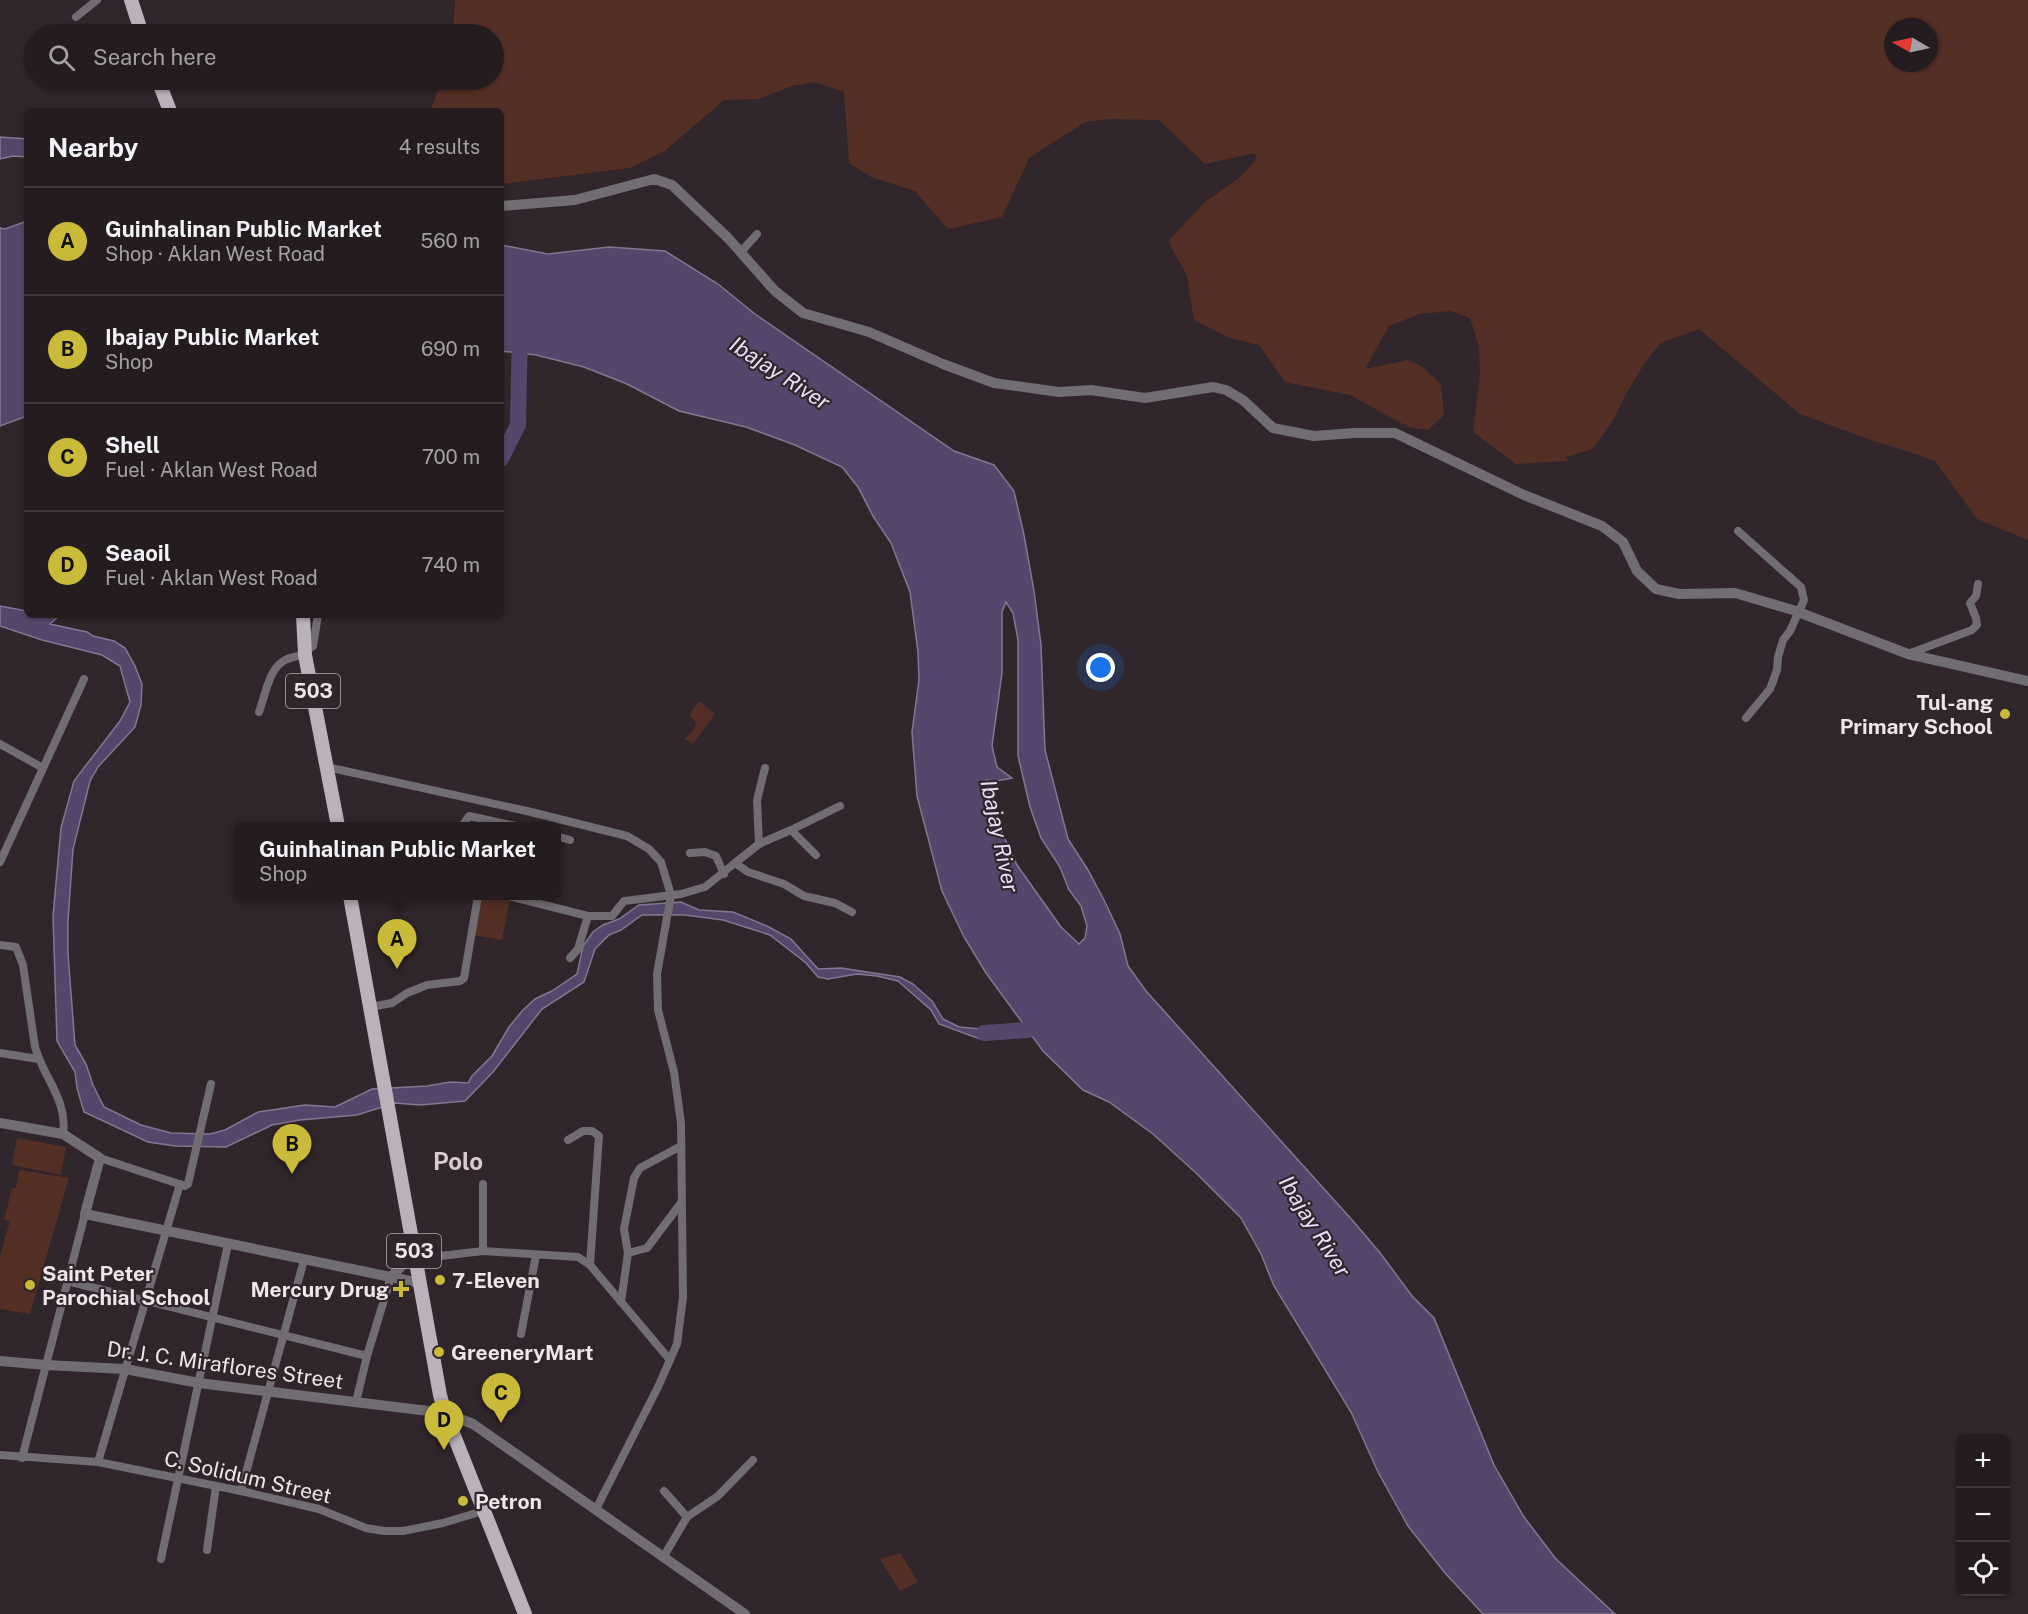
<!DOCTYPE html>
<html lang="en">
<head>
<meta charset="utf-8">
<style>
	body { margin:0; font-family:"Public Sans",sans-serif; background:#31292d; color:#f1f3f6 }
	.controls { position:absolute; right:18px; bottom:18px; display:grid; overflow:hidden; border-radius:9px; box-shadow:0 2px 4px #0004 }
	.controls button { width:54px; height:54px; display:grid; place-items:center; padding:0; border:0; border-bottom:2px solid #423a3e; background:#251c20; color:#f1f3f6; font:30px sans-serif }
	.compass { position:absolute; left:1884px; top:18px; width:54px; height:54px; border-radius:50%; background:#251c20; box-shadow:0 2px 4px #0004; rotate:279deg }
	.you { position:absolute; left:1101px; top:668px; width:21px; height:21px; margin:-15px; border:4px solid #fff; border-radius:50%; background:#1a73e8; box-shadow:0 0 0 9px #1a73e833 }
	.badge { display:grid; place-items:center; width:39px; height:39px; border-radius:50%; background:#c9ba3a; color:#111; font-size:20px; font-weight:700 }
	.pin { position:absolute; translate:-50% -50px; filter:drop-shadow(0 2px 3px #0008) }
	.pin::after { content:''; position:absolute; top:32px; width:21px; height:18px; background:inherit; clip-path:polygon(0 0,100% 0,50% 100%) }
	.popup { position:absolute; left:234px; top:822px; width:327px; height:78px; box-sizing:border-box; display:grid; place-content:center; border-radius:9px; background:#251c20; filter:drop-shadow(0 2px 4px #0005); font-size:20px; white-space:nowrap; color:#a3a1a5 }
	.popup b { font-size:22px; color:#f1f3f6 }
	.popup::after { content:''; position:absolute; left:50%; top:100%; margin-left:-12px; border:12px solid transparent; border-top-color:#251c20 }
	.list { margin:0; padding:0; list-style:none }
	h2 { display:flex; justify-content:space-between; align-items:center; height:78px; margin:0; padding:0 24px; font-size:26px }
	h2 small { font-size:20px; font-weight:400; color:#a3a1a5 }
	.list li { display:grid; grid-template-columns:39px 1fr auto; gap:18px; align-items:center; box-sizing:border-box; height:108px; padding:0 24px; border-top:2px solid #423a3e }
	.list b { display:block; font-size:22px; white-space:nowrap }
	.list p { margin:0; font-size:20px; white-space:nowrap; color:#a3a1a5 }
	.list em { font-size:20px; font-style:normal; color:#a3a1a5 }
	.icon { flex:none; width:33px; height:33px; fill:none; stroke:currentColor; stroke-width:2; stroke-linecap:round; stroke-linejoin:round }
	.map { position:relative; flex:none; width:2028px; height:1614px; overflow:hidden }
	.search { position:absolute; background:#251c20; box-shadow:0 2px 4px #0004; left:24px; top:24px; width:480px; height:66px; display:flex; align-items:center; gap:15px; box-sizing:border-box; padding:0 21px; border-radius:33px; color:#a3a1a5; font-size:22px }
	.panel { position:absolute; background:#251c20; box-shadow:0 2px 4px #0004; left:24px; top:108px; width:480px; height:510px; border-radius:9px }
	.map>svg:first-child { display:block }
</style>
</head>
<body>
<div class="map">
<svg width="2028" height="1614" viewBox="0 0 2028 1614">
	<rect width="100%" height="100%" fill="#31262b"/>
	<g fill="#542f26" fill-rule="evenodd">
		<path d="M455 0H2028V540L1977 519 1935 461 1907 451 1879 443 1800 414 1699 329 1661 343 1646 361 1626 394 1615 417 1593 449 1566 457 1569 461 1516 464 1473 432 1480 375 1479 347 1470 318 1450 311 1420 314 1389 326 1365 369 1408 360 1421 366 1441 384 1444 415 1428 430 1408 427 1350 395 1285 382 1259 345 1230 338 1194 320 1187 276 1168 241 1206 201 1238 179 1256 160 1255 153 1205 164 1159 120 1109 119 1085 122 1029 158 1002 217 948 229 915 191 871 177 849 163 844 92 815 82 792 86 758 99 724 100 665 151 630 168 501 184V111H430L442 80H494V34H453ZM1893 27H1929V63H1893Z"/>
		<polygon points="699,701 715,714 693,744 685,739 695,728 696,722 689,715"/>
		<polygon points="481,896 499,896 510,899 502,940 473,935"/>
		<polygon points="17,1138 66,1147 61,1175 12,1165"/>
		<polygon points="19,1170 69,1178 30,1314 0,1309 0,1256 10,1221 4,1220 12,1188 16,1188"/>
		<polygon points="900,1553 918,1582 900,1591 880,1559"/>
	</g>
	<g fill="#55476b" stroke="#837791" stroke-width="1.5" fill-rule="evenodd">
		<polygon points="0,137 27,139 27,157 13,156 0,159"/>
		<polygon points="27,221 27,416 0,426 0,228 5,229"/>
		<path d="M501 245 548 254 609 247 665 251 718 284 755 314 954 451 994 465 1014 491 1024 535 1034 591 1041 645 1045 750 1068 839 1088 870 1105 902 1120 934 1128 966 1146 991 1353 1221 1381 1254 1412 1296 1434 1318 1494 1465 1524 1517 1556 1559 1615 1614H1483L1445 1573 1408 1526 1378 1472 1351 1412 1274 1286 1261 1254 1241 1218 1196 1173 1153 1134 1109 1102 1083 1090 1043 1051 986 973 964 937 942 891 917 796 912 732 919 680 918 652 910 592 891 543 873 516 858 487 842 467 795 445 746 427 679 411 627 384 584 367 536 355 501 351ZM1006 602 1013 613 1018 640V756L1030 807 1041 838 1060 867 1069 890 1081 906 1087 926 1085 938 1079 944 1061 927 1017 865 996 819 986 780 996 781 1012 778 997 767 992 746 1002 673V612Z"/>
		<polygon points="0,606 27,611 27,615 60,615 50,624 87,632 93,636 114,641 125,648 135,666 142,684 141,705 135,727 98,767 90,781 73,849 68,921 68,954 75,1045 86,1064 93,1085 104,1107 141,1125 171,1133 210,1134 225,1130 258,1112 305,1105 335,1107 372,1089 427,1086 450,1082 468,1083 472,1076 492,1056 509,1027 522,1011 535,999 552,991 577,974 583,946 593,932 603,925 619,919 639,905 681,902 699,910 733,912 767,926 791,939 818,969 841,968 900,977 913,984 932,1001 943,1019 959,1027 1003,1031 1006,1033 980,1039 939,1024 931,1010 898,981 877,976 857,974 828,979 818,977 806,963 770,935 723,920 685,915 642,915 621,930 609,935 595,949 584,982 542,1009 493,1072 465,1101 420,1105 395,1103 357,1115 300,1120 272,1125 226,1147 175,1146 148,1142 84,1112 77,1088 75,1072 57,1041 53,916 61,828 74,781 120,721 130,702 120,666 102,655 42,640 0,626"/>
	</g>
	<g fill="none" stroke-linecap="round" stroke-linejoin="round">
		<g stroke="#55476b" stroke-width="16">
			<polyline points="501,459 518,425 520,330"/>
			<polyline points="984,1033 1028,1030"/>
		</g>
		<g stroke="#726d72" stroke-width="8">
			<polyline points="76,17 97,0"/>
			<polyline points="741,252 757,234"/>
			<polyline points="1738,531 1801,587 1804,600 1790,631 1783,640 1778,657 1777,670 1770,689 1746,718"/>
			<polyline points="305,652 313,646 318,615"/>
			<polyline points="1908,654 1972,630 1977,625 1976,618 1970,603 1976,596 1978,584"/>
			<path d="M259 712C265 697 268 672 282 662 288 657 298 656 305 655"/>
			<polyline points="0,744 43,768"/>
			<polyline points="327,767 527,811 627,836 649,849 661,862 671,895 657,974 658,1010 674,1072 681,1123 683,1297 677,1344 658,1387 596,1509"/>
			<polyline points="462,826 469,816 516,826"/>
			<polyline points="791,830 840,806"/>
			<polyline points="556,836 570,840"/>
			<polyline points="759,844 757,800 765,768"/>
			<polyline points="690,853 705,852 716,856 724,874"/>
			<polyline points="0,862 84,679"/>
			<polyline points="735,863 759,844 791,830 816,855"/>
			<polyline points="508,896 588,916 612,916 624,901 681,894 705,887 735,863 748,872 784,884 804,896 835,903 852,912"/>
			<path d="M0 945 16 947 23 965 35 1047C44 1079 68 1100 63 1134"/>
			<polyline points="570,958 578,949 588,916"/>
			<polyline points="370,1007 392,1003 407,993 427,985 460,981 464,978 478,896"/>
			<polyline points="0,1053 38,1059"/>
			<polyline points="568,1140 583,1131 592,1131 599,1136 590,1265"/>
			<polyline points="100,1158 185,1186 188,1184 211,1084"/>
			<polyline points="483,1184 483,1251"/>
			<polyline points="628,1253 647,1248 681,1203"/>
			<polyline points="415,1259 483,1251 578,1257 590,1265 670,1360"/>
			<polyline points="67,1281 367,1356"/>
			<polyline points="621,1302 628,1253 624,1229 634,1178 640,1168 681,1146"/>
			<polyline points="521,1334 536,1255"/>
			<polyline points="356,1402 367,1356 391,1277"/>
			<polyline points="0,1455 98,1462 241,1491 319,1509 366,1528 384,1531 403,1531 443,1523 483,1511"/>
			<polyline points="22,1458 85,1214"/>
			<polyline points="98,1462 180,1184"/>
			<polyline points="241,1491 304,1260"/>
			<polyline points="664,1491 687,1517"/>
			<polyline points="207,1550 216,1486"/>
			<polyline points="664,1556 687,1517 718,1496 753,1460"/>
			<polyline points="161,1559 228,1244"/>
		</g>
		<g stroke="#726d72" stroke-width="10">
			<polyline points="501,206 575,200 654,179 672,185 728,238 775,291 803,313 869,332 943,364 994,383 1059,392 1091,390 1145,398 1213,387 1226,390 1243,400 1273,428 1314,436 1354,433 1395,433 1524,495 1602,526 1623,542 1637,571 1656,589 1679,594 1735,593 1793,610 1908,654 2028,681"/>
			<polyline points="0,1123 63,1134 100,1158 85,1214 420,1283"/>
			<polyline points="391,1277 414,1253"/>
			<polyline points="0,1361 46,1365 125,1369 199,1383 445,1413 473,1424 745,1614"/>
		</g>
		<g stroke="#bab1ba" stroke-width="14">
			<polyline points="131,0 142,34"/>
			<polyline points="158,80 170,111"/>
			<polyline points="303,615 305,655 338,826"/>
			<polyline points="350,896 440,1395 445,1413 525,1614"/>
		</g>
	</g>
	<g fill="#c9ba3a" stroke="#31262b" stroke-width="2">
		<circle cx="2005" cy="714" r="6"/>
		<circle cx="440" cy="1280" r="6"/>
		<circle cx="30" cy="1285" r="6"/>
		<path d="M398 1280h6v6h6v6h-6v6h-6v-6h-6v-6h6z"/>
		<circle cx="439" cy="1352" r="6"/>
		<circle cx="463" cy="1501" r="6"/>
	</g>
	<g text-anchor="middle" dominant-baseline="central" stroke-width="4.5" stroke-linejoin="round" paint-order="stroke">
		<g fill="#31262b" stroke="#b5acb1" stroke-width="1.5">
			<rect x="286" y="674" width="54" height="34" rx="4.5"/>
			<rect x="387" y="1234" width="54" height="34" rx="4.5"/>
		</g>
		<g font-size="20" font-weight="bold" fill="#eee6ea">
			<text x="313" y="691">503</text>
			<text x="414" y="1251">503</text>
		</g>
		<g font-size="21" font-weight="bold" fill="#eee6ea" stroke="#31262b" text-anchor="start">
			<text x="1993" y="702" text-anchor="end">Tul-ang<tspan x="1993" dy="24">Primary School</tspan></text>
			<text x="42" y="1273">Saint Peter<tspan x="42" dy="24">Parochial School</tspan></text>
			<text x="452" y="1280">7-Eleven</text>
			<text x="389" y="1289" text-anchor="end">Mercury Drug</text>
			<text x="451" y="1352">GreeneryMart</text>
			<text x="475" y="1501">Petron</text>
		</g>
		<g font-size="21" fill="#eee6ea" stroke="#31262b">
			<text transform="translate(225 1365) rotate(8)">Dr. J. C. Miraflores Street</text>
			<text transform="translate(248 1477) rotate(13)">C. Solidum Street</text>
		</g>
		<g font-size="22" font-style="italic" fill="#e8dff9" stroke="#31262b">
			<text transform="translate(780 373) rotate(33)">Ibajay River</text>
			<text transform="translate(1000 836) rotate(78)">Ibajay River</text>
			<text transform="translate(1315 1226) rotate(58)">Ibajay River</text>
		</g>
		<g font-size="24" font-weight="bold" fill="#d8cad0" stroke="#31262b">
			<text x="458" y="1161">Polo</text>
		</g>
	</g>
</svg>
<div class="controls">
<button>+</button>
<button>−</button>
<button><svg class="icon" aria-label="locate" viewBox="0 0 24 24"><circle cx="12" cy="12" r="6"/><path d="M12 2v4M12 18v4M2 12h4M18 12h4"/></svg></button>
</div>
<svg class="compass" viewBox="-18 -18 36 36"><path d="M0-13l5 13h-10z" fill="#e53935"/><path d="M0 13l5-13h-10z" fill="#a3a1a5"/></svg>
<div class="you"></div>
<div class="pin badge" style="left:397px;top:969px">A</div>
<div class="popup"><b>Guinhalinan Public Market</b>Shop</div>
<div class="pin badge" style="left:292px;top:1174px">B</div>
<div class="pin badge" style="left:501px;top:1423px">C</div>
<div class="pin badge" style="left:444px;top:1450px">D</div>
<div class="search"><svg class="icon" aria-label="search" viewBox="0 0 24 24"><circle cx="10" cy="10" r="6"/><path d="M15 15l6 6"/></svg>Search here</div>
<section class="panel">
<h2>Nearby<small>4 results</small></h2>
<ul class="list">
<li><span class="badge">A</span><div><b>Guinhalinan Public Market</b><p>Shop · Aklan West Road</p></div><em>560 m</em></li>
<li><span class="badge">B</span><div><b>Ibajay Public Market</b><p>Shop</p></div><em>690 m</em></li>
<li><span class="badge">C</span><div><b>Shell</b><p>Fuel · Aklan West Road</p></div><em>700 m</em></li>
<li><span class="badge">D</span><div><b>Seaoil</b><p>Fuel · Aklan West Road</p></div><em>740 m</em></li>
</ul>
</section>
</div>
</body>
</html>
